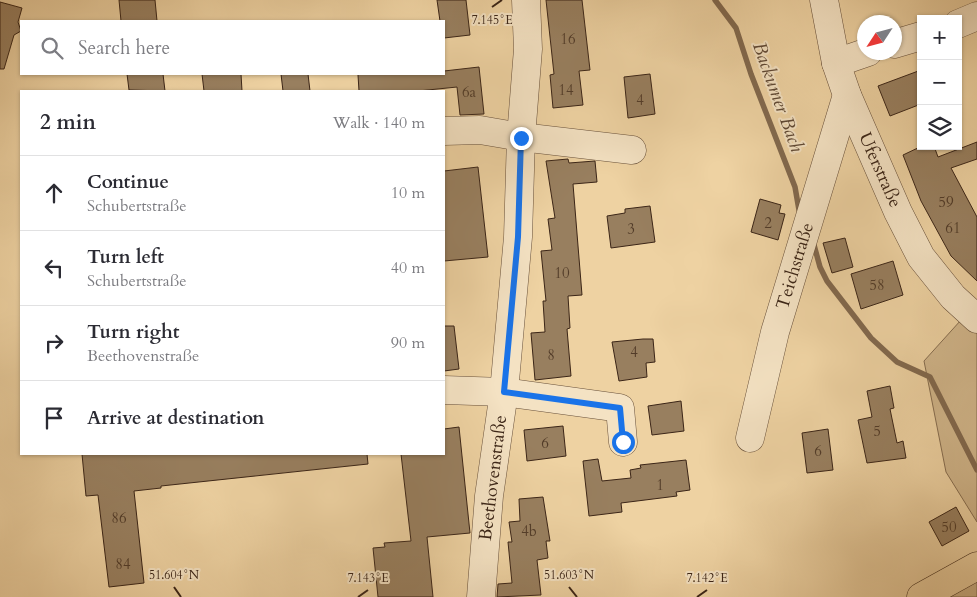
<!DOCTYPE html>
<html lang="en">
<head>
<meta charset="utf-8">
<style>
	body { margin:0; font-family:Cardo,serif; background:#f7f7f7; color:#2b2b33 }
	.controls { position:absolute; right:15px; top:15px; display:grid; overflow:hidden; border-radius:0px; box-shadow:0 1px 4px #0004 }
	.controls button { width:45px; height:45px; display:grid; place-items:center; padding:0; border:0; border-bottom:1px solid #e1e1e2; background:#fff; color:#2b2b33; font:25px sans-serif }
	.compass { position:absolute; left:857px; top:15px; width:45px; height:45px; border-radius:50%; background:#fff; box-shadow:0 1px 4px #0004; rotate:234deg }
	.stop { position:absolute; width:15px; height:15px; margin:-11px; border:4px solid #1a73e8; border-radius:50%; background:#fff }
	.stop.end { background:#1a73e8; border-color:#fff; box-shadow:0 1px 5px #0008 }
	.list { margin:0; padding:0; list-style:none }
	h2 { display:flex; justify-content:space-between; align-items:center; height:65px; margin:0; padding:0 20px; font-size:21px }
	h2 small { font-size:16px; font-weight:400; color:#7c7c81 }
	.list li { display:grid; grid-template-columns:32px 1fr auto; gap:15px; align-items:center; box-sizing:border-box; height:75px; padding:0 20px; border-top:1px solid #e1e1e2 }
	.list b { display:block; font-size:19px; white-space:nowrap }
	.list p { margin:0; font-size:16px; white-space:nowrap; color:#7c7c81 }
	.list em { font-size:16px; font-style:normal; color:#7c7c81 }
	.icon { flex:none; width:28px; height:28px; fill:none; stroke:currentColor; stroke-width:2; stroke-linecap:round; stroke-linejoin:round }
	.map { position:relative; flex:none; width:977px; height:597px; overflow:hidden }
	.search { position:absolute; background:#fff; box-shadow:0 1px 4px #0004; left:20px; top:20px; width:425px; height:55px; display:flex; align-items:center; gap:12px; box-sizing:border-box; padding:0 18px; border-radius:0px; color:#7c7c81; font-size:19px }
	.panel { position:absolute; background:#fff; box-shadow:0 1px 4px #0004; left:20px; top:90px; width:425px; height:365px; border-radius:0px }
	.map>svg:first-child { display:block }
</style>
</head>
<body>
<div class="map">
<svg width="977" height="597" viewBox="0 0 977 597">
	<rect width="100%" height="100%" fill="#eed2a2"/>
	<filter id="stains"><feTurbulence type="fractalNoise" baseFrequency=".004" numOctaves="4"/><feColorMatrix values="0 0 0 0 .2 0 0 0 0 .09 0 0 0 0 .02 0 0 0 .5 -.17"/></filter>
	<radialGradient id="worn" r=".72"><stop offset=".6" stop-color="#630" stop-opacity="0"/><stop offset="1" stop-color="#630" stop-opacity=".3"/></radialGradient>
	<g fill="#d0b58a" stroke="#866d50">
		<polygon points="961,320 977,333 977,522 946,472 924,361"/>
		<polygon points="977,579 977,597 944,597"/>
	</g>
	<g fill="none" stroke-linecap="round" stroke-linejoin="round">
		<g stroke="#82694e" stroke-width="5.5">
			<polyline points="715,0 736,28 751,74 795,187 799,210"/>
			<polyline points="814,245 820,267 827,281 871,338 897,362 930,377 977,470"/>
		</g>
	</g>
	<g fill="#987f5f" stroke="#3b2517">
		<polygon points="119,0 155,0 157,21 121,21"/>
		<polygon points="437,0 466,0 470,35 444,38 444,21 440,21"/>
		<polygon points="546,0 582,0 590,70 579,71 583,105 553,108 550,75 554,74"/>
		<polygon points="0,2 22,8 18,22 21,31 14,35 4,69 0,69"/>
		<polygon points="479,67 484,114 460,115 457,87 418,91 359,91 358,75 359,74 444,74 444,71"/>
		<polygon points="921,70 921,104 890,116 878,86"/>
		<polygon points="127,74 163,74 165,91 129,90"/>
		<polygon points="202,74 241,74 242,91 204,91"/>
		<polygon points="281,74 308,74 310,91 283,91"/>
		<polygon points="650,74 655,114 628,118 624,77"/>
		<polygon points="977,142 977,159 951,168 977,217 977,281 951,256 921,201 903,155 922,146 934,146 938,157"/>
		<polygon points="568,159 569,163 595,161 597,182 573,184 582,295 568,296 570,328 567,329 571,376 535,380 531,333 545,332 543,301 546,301 541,251 552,250 548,219 555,218 546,161"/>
		<polygon points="478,167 488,257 444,261 444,171"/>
		<polygon points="760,199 781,205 779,213 785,214 778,240 751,232"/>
		<polygon points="650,206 655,242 611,248 607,216 625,213 625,209"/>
		<polygon points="845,238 853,267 832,273 823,243"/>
		<polygon points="893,261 903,295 861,309 851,274"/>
		<polygon points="444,326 454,326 459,369 444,371"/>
		<polygon points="643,339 653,339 655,362 646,363 647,377 619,381 612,342"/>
		<polygon points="890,386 894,408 890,409 897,443 903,441 906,458 867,463 858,420 872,417 867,391"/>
		<polygon points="681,401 684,431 652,435 648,406"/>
		<polygon points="563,426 566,456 527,461 524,430"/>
		<polygon points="459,427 470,533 427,537 433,597 378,597 373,548 385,547 384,543 411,541 401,454 444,454 444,429"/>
		<polygon points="828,429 833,470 807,473 802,433"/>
		<polygon points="82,454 367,454 368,464 161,486 161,488 134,491 144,583 109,587 98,495 86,496"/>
		<polygon points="598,459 602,481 631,478 630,470 641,468 640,465 686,460 690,490 676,492 677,496 621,503 622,512 589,516 583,461"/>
		<polygon points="543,497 550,541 546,541 548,558 537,560 541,595 497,597 498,584 512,583 508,542 512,542 509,522 520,521 519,499"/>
		<polygon points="956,507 969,531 942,546 929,522"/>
	</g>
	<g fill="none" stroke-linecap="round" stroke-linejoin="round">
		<defs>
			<g id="minor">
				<polyline points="824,0 836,63 847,95 898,212 921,257 953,297 977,319"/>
				<polyline points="958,24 977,16"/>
				<polyline points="894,44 921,36"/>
				<polyline points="836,63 868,52"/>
				<polyline points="444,131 480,130 521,137 632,150"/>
				<polyline points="444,390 504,392 620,408 623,442"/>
				<polyline points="750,438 775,332 847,95"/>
				<polyline points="481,597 489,496 504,392 518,237 521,137 528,49 526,0"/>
			</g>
			<polyline id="major" points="921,597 977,566"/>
		</defs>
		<use href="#minor" stroke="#68503a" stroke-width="29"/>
		<use href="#major" stroke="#3b2517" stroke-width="29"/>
		<use href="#minor" stroke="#f4e2c3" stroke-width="28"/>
		<use href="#major" stroke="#eed2a2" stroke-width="28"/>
	</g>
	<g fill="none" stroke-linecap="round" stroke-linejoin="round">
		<polyline stroke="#1a73e8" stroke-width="6" points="521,138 518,237 504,392 620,408 623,442"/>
	</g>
	<path fill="none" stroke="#3b2517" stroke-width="2" d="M492 7 502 0M174 587 181 597M569 587 577 597M358 597 368 590M697 597 707 590"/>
	<g text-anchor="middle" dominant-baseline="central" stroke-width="4" stroke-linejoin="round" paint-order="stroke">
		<g font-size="15" fill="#523c29">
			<text x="568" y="39">16</text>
			<text x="566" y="90">14</text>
			<text x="469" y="92">6a</text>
			<text x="640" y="100">4</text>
			<text x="946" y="202">59</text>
			<text x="768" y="223">2</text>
			<text x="953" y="228">61</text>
			<text x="631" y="229">3</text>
			<text x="562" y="273">10</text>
			<text x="877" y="285">58</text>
			<text x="634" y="352">4</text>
			<text x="551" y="355">8</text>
			<text x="877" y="431">5</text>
			<text x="545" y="443">6</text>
			<text x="818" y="451">6</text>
			<text x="660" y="485">1</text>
			<text x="119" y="518">86</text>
			<text x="949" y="527">50</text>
			<text x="529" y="531">4b</text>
			<text x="123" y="564">84</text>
		</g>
		<g font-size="18" fill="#3b2517" stroke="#f4e2c3">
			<text transform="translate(880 170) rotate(66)">Uferstraße</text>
			<text transform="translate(795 266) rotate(-73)">Teichstraße</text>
			<text transform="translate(493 478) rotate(-83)">Beethovenstraße</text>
		</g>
		<g font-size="19" font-style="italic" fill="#5e4733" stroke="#f4e2c3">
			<text transform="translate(778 97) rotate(70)">Backumer Bach</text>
		</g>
	</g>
	<g font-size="12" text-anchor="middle" fill="#3b2517" stroke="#f4e2c3" stroke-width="4" stroke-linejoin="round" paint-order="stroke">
		<text x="492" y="24">7.145°E</text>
		<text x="174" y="579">51.604°N</text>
		<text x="569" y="579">51.603°N</text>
		<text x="368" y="582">7.143°E</text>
		<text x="707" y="582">7.142°E</text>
	</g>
	<rect width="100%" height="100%" filter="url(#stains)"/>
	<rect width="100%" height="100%" fill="url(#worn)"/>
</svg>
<div class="controls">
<button>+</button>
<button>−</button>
<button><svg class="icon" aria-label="layers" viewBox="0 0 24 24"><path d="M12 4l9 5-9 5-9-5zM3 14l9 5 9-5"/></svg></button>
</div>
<svg class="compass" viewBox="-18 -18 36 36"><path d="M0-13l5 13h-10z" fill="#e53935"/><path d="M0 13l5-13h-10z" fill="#7c7c81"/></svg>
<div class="stop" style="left:623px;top:442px"></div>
<div class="stop end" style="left:521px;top:138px"></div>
<div class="search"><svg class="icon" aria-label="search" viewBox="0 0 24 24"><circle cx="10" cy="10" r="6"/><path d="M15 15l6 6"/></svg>Search here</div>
<section class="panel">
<h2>2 min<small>Walk · 140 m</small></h2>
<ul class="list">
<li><svg class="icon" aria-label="ahead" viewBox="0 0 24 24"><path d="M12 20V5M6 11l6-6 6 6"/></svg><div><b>Continue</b><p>Schubertstraße</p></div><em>10 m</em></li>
<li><svg class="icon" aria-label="left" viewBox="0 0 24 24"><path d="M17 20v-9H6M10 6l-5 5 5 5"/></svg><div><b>Turn left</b><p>Schubertstraße</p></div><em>40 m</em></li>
<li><svg class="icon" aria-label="right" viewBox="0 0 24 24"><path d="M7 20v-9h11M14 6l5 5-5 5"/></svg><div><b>Turn right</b><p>Beethovenstraße</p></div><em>90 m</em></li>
<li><svg class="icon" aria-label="arrive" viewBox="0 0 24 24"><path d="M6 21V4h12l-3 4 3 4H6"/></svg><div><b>Arrive at destination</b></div></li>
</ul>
</section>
</div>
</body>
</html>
